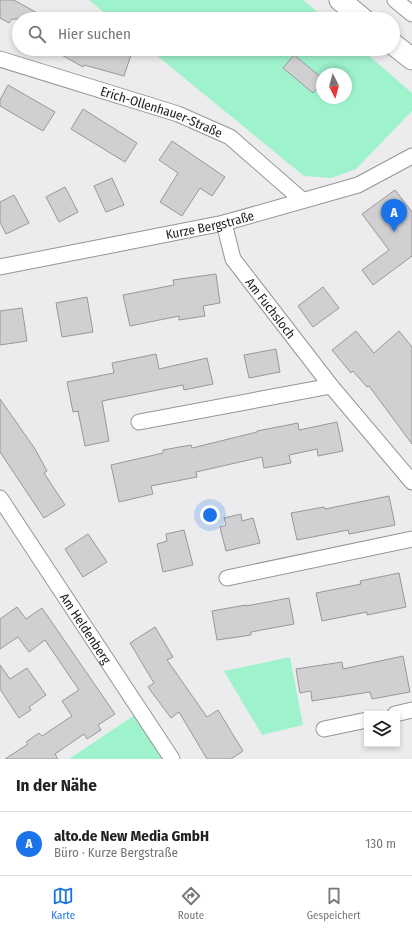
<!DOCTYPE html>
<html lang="de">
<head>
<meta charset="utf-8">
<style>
	body { margin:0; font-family:"Fira Sans Condensed",sans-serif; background:#f6f6f6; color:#222 }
	.controls { position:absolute; right:12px; bottom:12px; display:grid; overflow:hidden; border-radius:0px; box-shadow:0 2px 6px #0003 }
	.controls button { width:36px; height:36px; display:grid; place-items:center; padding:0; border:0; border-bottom:1px solid #e0e0e0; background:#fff; color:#222; font:20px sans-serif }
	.compass { position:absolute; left:316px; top:68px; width:36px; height:36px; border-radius:50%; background:#fff; box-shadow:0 2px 6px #0003; rotate:174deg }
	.you { position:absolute; left:210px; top:515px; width:14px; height:14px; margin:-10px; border:3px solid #fff; border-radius:50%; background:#1a73e8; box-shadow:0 0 0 6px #1a73e833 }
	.badge { display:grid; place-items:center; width:26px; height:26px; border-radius:50%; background:#1a73e8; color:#fff; font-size:13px; font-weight:700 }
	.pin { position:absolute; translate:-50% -33px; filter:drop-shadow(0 1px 2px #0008) }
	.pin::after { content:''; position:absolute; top:21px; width:14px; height:12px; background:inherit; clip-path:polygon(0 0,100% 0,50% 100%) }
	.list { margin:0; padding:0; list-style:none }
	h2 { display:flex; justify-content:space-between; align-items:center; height:52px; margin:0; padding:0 16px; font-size:17px }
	h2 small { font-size:13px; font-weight:400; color:#767676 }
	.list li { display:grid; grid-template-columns:26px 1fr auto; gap:12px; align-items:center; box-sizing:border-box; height:64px; padding:0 16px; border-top:1px solid #e0e0e0 }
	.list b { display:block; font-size:15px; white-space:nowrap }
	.list p { margin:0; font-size:13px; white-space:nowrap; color:#767676 }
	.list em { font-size:13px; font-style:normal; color:#767676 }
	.icon { flex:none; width:22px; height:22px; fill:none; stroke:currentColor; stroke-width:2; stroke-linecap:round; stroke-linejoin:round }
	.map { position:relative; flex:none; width:412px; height:759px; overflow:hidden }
	.search { position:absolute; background:#fff; box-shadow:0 2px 6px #0003; left:12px; right:12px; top:12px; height:44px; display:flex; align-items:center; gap:10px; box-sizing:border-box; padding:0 14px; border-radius:22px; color:#767676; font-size:15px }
	.sheet { height:116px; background:#fff }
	nav { display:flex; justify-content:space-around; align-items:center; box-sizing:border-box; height:56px; border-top:1px solid #e0e0e0; background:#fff; font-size:11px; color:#767676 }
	nav a { display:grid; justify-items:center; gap:2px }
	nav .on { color:#1a73e8 }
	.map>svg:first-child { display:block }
</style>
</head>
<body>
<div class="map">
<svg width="412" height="759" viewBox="0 0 412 759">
	<rect width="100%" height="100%" fill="#ececee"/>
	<g fill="#9ef3cd" fill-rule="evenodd">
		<polygon points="89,0 303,0 326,19 112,19"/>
		<path d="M149 49H361L412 93V111L356 169 331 178 304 176ZM322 74H346V98H322Z"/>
		<polygon points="290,657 303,725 262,735 224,671"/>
		<polygon points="136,714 164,759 69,759"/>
	</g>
	<g fill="#d0d0d2" stroke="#98989b">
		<polygon points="0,0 14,0 48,19 12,19 9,23 0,18"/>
		<polygon points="51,49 124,49 123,53 131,55 124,76 84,65 83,67"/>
		<polygon points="294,55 322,78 322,82 313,93 283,68"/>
		<polygon points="8,85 55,112 43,131 0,106 0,100"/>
		<polygon points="83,109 137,143 125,162 71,129"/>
		<polygon points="172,141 225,177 212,196 200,188 182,216 160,202 178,173 159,160"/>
		<polygon points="112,178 124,205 106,212 94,186"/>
		<polygon points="65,187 78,212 59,222 46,197"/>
		<polygon points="395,190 412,212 412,256 373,285 362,270 389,250 362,214"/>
		<polygon points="14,195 29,223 6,234 0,222 0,202"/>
		<polygon points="216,274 220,303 203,306 205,316 179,320 179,316 130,326 123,295 174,285 173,280"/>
		<polygon points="323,287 339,308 313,327 298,306"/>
		<polygon points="87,297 93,332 62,337 56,303"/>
		<polygon points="22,308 27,341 0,345 0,311"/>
		<polygon points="356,331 374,353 399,331 412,347 412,444 369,386 367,387 353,371 351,373 332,350"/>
		<polygon points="276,349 280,372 249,378 244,355"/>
		<polygon points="156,354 159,369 207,358 213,384 184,390 183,385 102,401 109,441 85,446 78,411 73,412 67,382 114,373 112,363"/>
		<polygon points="0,399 35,449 47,471 44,473 65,505 44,518 0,452"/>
		<polygon points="337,422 343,451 318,456 317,449 289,455 291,463 264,468 262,457 196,472 197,477 151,486 153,494 119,502 111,465 163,453 163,450 191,445 192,448 257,432 257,431 298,423 299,430"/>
		<polygon points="389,496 395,525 349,534 348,530 297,540 291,513 324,507 325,509"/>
		<polygon points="241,514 242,521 253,518 260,543 226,551 220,527 226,525 224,518"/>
		<polygon points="184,530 193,565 163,572 157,544 167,541 166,534"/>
		<polygon points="88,534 107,562 83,577 65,549"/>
		<polygon points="399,573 406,607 367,615 367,612 322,621 316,593 361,584 360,581"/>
		<polygon points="289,598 294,624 251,632 251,635 217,640 212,611 246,605 246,606"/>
		<polygon points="17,607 26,619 42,608 115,714 98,725 101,730 87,739 84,734 55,754 58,759 5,759 28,744 26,742 39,733 42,736 72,716 62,701 79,690 45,640 29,652 18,637 0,649 0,619"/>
		<polygon points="155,627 173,657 167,660 207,717 218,710 243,751 231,759 207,759 179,712 171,718 148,687 154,683 130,643"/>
		<polygon points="403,656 410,692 372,699 370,692 312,701 311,691 300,693 296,669 342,662 343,669"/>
		<polygon points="0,665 10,679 27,668 46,695 29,707 31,710 19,718 0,689"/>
	</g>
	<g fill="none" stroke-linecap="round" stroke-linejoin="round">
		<defs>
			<g id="street">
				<polyline points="395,0 412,14"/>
				<path id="s1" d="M0 59 178 114 230 137 302 200"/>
				<path id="s2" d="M224 223 233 259 331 386 412 482"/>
				<path id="s3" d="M0 267 224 223 358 185 412 156"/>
				<polyline points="139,422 331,386"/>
				<path id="s4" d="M0 498 172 759"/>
				<polyline points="227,578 412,539"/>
				<polyline points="395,714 412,710"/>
				<polyline points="324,729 367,720"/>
			</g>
			<g id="secondary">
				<polyline points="340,0 363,19"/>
				<polyline points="393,44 412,59"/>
			</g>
		</defs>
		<use href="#street" stroke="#949597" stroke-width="17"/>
		<use href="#secondary" stroke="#949597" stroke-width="23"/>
		<use href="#street" stroke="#fff" stroke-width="15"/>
		<use href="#secondary" stroke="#fff" stroke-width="21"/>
	</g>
	<g text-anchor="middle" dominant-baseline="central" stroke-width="3" stroke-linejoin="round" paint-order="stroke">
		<g font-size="13" fill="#1e1e1f" stroke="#fff">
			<text stroke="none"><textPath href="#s1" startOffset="170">Erich-Ollenhauer-Straße</textPath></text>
			<text stroke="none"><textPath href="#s3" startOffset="214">Kurze Bergstraße</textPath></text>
			<text stroke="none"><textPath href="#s2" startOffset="99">Am Fuchsloch</textPath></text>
			<text stroke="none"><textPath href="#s4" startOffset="156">Am Heldenberg</textPath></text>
		</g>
	</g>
</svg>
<div class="controls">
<button><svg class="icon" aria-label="layers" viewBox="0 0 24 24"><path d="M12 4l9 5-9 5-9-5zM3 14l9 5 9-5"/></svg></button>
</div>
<svg class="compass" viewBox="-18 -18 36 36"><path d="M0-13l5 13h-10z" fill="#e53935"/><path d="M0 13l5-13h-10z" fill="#767676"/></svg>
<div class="you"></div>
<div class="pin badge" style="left:394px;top:232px">A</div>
<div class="search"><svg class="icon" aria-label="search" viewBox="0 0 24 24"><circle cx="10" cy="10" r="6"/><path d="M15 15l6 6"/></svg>Hier suchen</div>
</div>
<section class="sheet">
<h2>In der Nähe<small></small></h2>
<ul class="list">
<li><span class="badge">A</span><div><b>alto.de New Media GmbH</b><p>Büro · Kurze Bergstraße</p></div><em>130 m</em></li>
</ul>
</section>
<nav>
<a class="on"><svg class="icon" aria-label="map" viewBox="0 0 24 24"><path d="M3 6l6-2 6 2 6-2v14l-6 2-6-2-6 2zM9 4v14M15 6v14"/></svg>Karte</a>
<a><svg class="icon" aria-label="directions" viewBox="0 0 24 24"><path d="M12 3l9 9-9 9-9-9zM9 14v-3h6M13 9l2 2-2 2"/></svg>Route</a>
<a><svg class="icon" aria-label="saved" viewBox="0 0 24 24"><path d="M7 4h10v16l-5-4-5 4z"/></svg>Gespeichert</a>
</nav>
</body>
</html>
